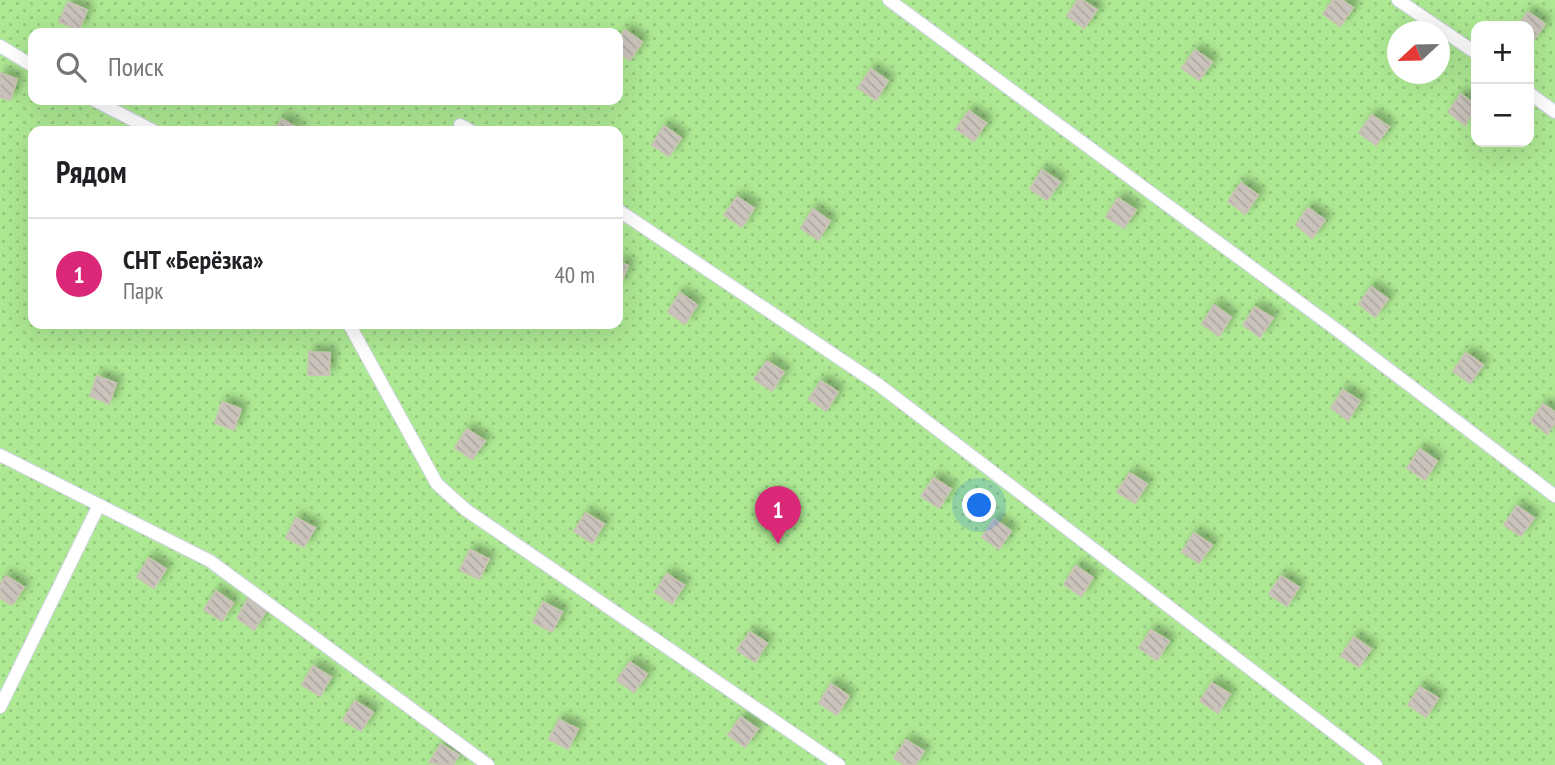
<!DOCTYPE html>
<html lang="ru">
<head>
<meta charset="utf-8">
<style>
	body { margin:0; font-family:"PT Sans Narrow",sans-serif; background:#f2f2f2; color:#202124 }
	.controls { position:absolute; right:21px; top:21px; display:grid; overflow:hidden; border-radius:14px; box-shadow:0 7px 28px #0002 }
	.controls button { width:63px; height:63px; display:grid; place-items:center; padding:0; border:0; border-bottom:2px solid #e0e0e0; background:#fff; color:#202124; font:35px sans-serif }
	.compass { position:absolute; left:1387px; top:21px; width:63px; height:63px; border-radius:50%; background:#fff; box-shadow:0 7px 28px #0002; rotate:248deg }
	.you { position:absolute; left:980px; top:506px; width:24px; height:24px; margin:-18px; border:5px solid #fff; border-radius:50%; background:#1a73e8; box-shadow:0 0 0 10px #1a73e833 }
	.badge { display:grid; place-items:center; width:46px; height:46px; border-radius:50%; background:#db2777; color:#fff; font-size:23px; font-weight:700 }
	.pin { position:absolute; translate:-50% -58px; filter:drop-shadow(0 2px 4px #0008) }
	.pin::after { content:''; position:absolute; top:37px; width:24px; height:21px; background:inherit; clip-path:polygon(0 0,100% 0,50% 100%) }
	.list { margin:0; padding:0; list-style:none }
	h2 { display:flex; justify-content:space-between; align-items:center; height:91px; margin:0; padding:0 28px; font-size:30px }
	h2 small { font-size:23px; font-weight:400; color:#757577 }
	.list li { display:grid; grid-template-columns:46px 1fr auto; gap:21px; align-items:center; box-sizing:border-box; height:112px; padding:0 28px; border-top:2px solid #e0e0e0 }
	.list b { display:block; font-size:26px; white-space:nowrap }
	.list p { margin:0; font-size:23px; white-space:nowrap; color:#757577 }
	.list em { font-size:23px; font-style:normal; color:#757577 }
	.icon { flex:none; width:38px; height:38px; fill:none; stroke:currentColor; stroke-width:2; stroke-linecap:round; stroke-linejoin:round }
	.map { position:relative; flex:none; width:1555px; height:765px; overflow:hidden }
	.search { position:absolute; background:#fff; box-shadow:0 7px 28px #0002; left:28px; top:28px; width:595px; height:77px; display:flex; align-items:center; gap:18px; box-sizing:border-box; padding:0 24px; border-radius:14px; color:#757577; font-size:26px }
	.panel { position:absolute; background:#fff; box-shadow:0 7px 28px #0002; left:28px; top:126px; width:595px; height:203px; border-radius:14px }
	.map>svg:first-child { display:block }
</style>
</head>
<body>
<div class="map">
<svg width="1555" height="765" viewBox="0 0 1555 765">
	<defs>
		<pattern id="garden-dots" width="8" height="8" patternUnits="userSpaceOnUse" patternTransform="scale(1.75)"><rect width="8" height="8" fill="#ade993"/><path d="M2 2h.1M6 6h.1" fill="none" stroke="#95c87f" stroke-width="1.8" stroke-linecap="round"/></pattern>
		<pattern id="building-back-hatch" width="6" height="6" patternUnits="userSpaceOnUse" patternTransform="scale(1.75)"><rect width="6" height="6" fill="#c9c3bb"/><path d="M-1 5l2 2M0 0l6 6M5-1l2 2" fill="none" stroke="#ada8a1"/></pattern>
		<filter id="shadow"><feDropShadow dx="6" dy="-6" stdDeviation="3.5" flood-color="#0004"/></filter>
	</defs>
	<rect width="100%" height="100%" fill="#eee6db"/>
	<path fill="url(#garden-dots)" fill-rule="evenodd" d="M0 0H1555V765H0ZM1476 26H1529V142H1476ZM1398 32H1440V74H1398ZM33 33H618V100H33ZM33 131H618V324H33Z"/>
	<g fill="url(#building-back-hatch)" stroke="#c9c3b5" stroke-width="2" filter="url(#shadow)">
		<polygon points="1078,0 1082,0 1097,10 1084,28 1067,16"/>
		<polygon points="1333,0 1342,0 1353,8 1340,26 1323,14"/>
		<polygon points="68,2 87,10 79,30 59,22"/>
		<polygon points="1528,12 1545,24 1532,42 1529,40 1529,26 1518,26"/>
		<polygon points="625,30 642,42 630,60 618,52 618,41"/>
		<polygon points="1195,50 1212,62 1199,80 1182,68"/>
		<polygon points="871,69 888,81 876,100 858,88"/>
		<polygon points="0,73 17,79 10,100 0,97"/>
		<polygon points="1461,94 1476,106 1465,125 1448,112"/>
		<polygon points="969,111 986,123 974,141 956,129"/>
		<polygon points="1372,115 1389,127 1376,145 1359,133"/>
		<polygon points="282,119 300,130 299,131 274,131"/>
		<polygon points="664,126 681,138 669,156 652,145"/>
		<polygon points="1042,170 1060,182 1047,200 1030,189"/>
		<polygon points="1241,183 1258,195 1245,214 1228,201"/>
		<polygon points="737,197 754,208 742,227 724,215"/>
		<polygon points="1118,198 1136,210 1124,228 1106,217"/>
		<polygon points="1308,208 1325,220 1312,238 1296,225"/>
		<polygon points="813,209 830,221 818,240 801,228"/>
		<polygon points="618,261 628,266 619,286 618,285"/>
		<polygon points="1371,287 1388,299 1375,317 1359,304"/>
		<polygon points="680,293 697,305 685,324 668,312"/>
		<polygon points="1214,305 1231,317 1219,336 1202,324"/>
		<polygon points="1255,307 1273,318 1260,337 1243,325"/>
		<polygon points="309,352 330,353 329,375 308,375"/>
		<polygon points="1466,353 1483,365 1470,383 1453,371"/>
		<polygon points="767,361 784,372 772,391 754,379"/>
		<polygon points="97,376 116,383 109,404 90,396"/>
		<polygon points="821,381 838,392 826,411 809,399"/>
		<polygon points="1343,390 1360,401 1348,420 1331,408"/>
		<polygon points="222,402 241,409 234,430 215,423"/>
		<polygon points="1543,404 1555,412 1555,423 1547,434 1531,421"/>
		<polygon points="467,429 485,441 472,459 455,448"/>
		<polygon points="1420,449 1437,461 1425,480 1407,468"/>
		<polygon points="1130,473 1147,484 1135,503 1117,492"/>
		<polygon points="934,478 951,489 939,508 921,496"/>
		<polygon points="1517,506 1534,518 1521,536 1504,525"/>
		<polygon points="586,513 604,524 592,543 574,531"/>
		<polygon points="296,518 315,528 304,547 286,538"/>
		<polygon points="994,519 1011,531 999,549 982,537"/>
		<polygon points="1194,533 1212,545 1199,563 1182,552"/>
		<polygon points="470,550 489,559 479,579 460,570"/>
		<polygon points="149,558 166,569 154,588 137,577"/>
		<polygon points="1076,566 1093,578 1081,596 1064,584"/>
		<polygon points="667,574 684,585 672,604 655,592"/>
		<polygon points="6,576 24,587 12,605 0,598 0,585"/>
		<polygon points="1281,576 1299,587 1287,606 1269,594"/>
		<polygon points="216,591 233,603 222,621 204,610"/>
		<polygon points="248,599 266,611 254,630 237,618"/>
		<polygon points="543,602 562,612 552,632 533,622"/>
		<polygon points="1151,630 1169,641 1157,660 1139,648"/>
		<polygon points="750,632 767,643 755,662 737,650"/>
		<polygon points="1354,637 1371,649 1359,667 1341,656"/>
		<polygon points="630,662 647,674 634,692 617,680"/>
		<polygon points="313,666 331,677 320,696 302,685"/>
		<polygon points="1212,683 1230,694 1218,713 1200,701"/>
		<polygon points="831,684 849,696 837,715 819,703"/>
		<polygon points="1420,687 1438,698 1426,717 1408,705"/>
		<polygon points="355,701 373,712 361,731 343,720"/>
		<polygon points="741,717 758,729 745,747 728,735"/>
		<polygon points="559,720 578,729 568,749 549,739"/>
		<polygon points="906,740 924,751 915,765 905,765 894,758"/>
		<polygon points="441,744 459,755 453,765 429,763"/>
	</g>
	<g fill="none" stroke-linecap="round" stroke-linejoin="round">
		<defs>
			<g id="lane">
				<polyline points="889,0 1337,330 1555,496"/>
				<polyline points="1398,0 1476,53"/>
				<polyline points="0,46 33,66"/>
				<polyline points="1529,93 1555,112"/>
				<polyline points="94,100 154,131"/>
				<polyline points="460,125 471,131"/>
				<polyline points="618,210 879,385 1376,765"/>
				<polyline points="349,324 437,484 466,510 839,765"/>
				<polyline points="0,455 210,561 488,765"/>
				<polyline points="0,707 99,505"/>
			</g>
		</defs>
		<use href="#lane" stroke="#d0d3e5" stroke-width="14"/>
		<use href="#lane" stroke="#fff" stroke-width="12"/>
	</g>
</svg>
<div class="controls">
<button>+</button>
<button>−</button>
</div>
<svg class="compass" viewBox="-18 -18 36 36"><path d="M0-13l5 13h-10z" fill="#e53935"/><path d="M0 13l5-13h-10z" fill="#757577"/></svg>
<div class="you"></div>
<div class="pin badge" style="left:778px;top:544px">1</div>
<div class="search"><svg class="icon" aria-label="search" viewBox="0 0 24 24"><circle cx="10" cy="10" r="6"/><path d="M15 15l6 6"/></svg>Поиск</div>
<section class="panel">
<h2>Рядом<small></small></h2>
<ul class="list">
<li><span class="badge">1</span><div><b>СНТ «Берёзка»</b><p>Парк</p></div><em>40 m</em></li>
</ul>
</section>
</div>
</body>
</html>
